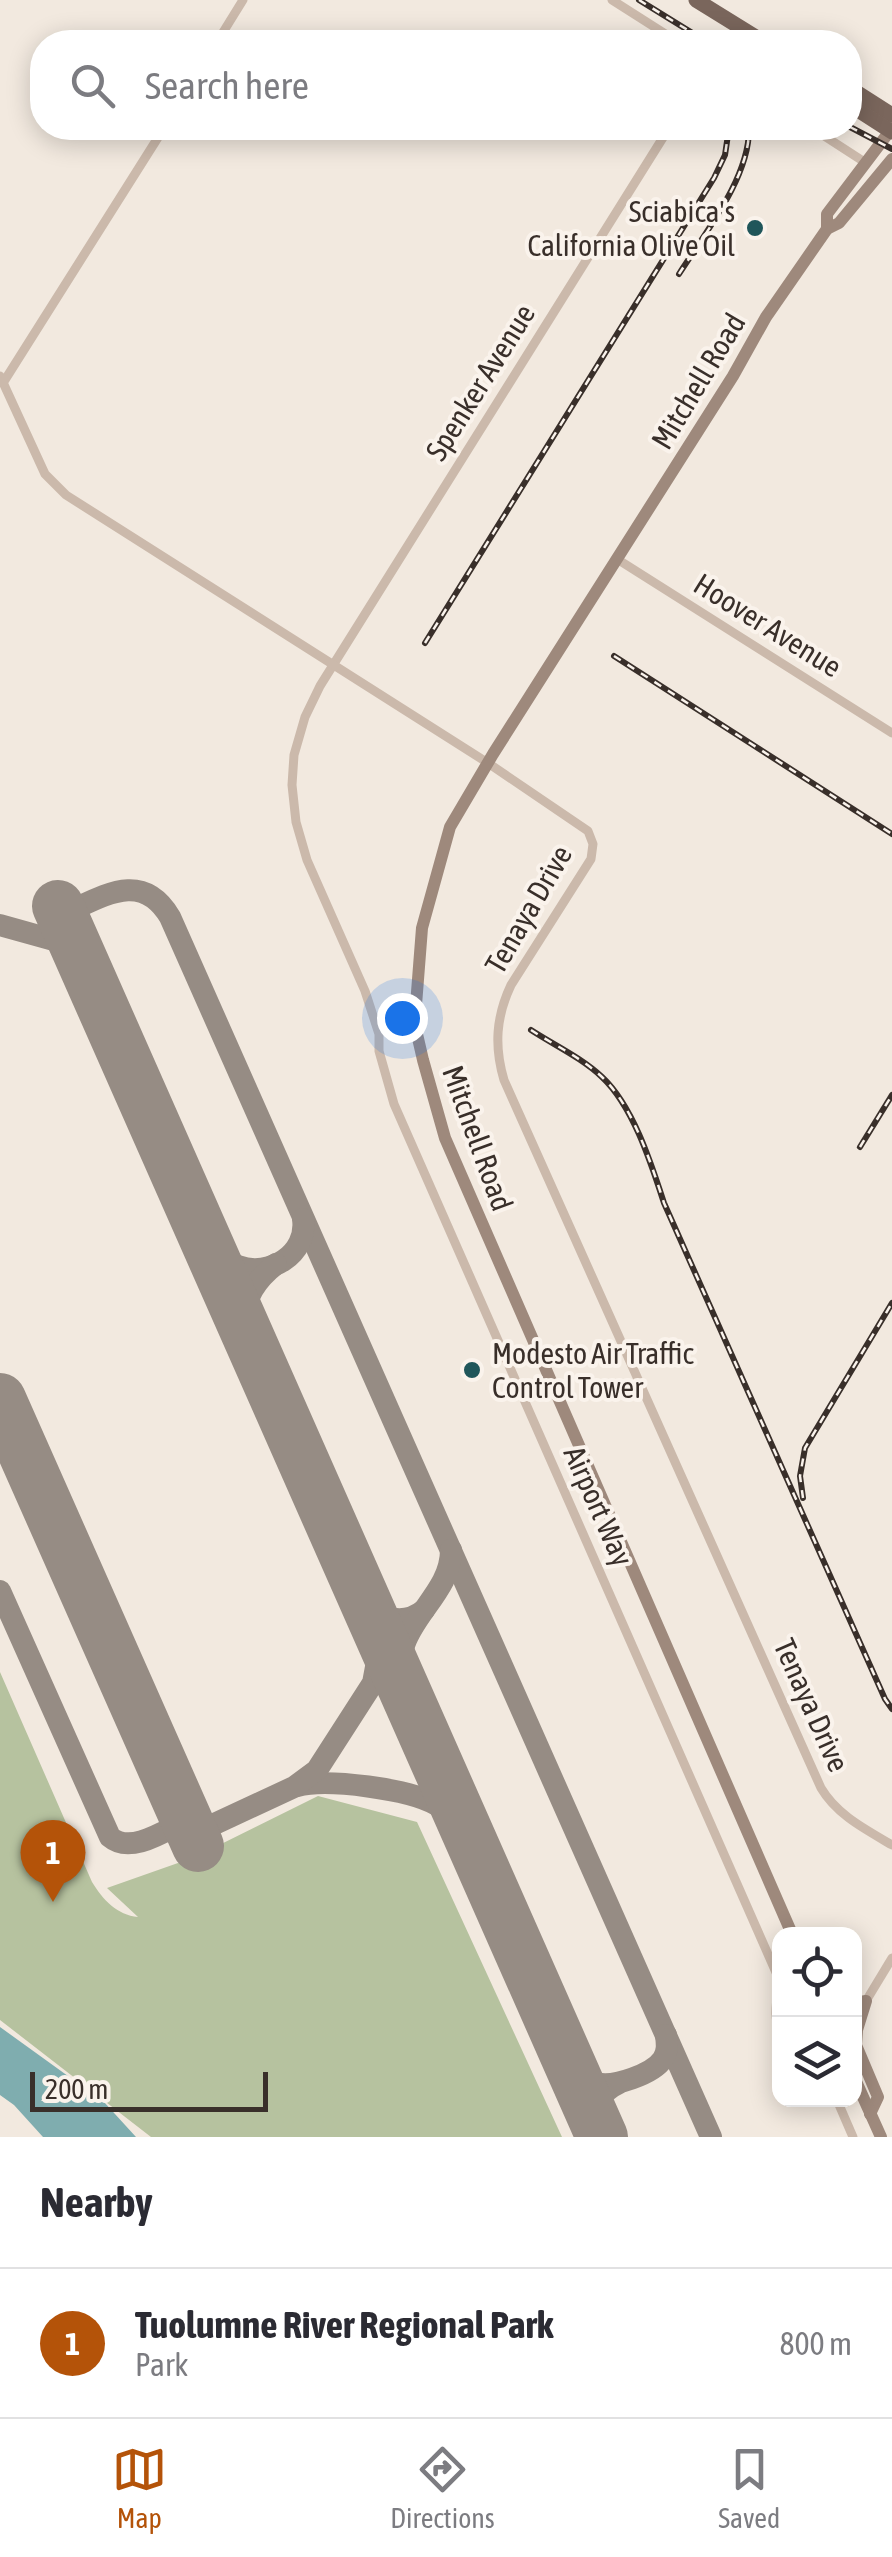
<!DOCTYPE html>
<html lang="en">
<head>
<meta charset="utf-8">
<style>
	body { margin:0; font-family:"Asap Condensed",sans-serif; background:#f7f7f7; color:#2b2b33 }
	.controls { position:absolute; right:30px; bottom:30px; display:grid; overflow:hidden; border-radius:20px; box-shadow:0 5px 25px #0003 }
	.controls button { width:90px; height:90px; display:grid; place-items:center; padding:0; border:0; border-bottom:2px solid #e1e1e2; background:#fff; color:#2b2b33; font:50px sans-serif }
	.scale { position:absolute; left:30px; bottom:25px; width:238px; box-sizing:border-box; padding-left:10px; border:5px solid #392f2a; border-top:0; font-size:28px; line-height:35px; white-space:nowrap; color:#392f2a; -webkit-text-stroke:8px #faf3ec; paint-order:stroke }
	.you { position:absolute; left:402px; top:1018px; width:35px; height:35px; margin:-25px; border:8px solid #fff; border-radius:50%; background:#1a73e8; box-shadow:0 0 0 15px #1a73e833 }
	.badge { display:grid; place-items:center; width:65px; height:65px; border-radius:50%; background:#b45309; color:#fff; font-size:32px; font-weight:700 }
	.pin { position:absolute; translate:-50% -82px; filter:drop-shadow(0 2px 5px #0008) }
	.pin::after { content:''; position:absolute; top:52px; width:35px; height:30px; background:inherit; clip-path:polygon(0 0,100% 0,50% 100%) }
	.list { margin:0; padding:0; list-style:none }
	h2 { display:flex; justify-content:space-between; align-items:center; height:130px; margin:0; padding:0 40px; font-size:42px }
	h2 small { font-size:32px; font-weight:400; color:#7c7c81 }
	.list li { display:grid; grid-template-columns:65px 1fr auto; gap:30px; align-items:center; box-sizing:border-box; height:150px; padding:0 40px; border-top:2px solid #e1e1e2 }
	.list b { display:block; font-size:38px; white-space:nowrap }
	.list p { margin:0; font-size:32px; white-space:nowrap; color:#7c7c81 }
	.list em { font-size:32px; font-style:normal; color:#7c7c81 }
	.icon { flex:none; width:55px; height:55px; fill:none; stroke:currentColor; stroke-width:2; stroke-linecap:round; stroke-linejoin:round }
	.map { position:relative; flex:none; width:892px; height:2137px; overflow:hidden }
	.search { position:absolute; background:#fff; box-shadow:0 5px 25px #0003; left:30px; right:30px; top:30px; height:110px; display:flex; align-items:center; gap:25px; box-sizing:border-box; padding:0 35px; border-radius:40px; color:#7c7c81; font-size:38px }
	.sheet { height:280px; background:#fff }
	nav { display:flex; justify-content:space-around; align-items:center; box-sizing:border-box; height:140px; border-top:2px solid #e1e1e2; background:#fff; font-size:28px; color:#7c7c81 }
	nav a { display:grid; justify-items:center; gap:5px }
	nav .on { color:#b45309 }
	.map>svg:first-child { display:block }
</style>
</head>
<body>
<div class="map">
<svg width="892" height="2137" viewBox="0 0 892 2137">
	<rect width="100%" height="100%" fill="#f2e9df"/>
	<path fill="#b6c29f" d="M0 1672 92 1882C103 1900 117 1915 138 1917L107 1888 195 1857 318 1796 417 1822 562 2137H151L0 2020Z"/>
	<polygon fill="#7fadaf" points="0,2027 104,2102 136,2137 43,2137 14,2105 0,2095"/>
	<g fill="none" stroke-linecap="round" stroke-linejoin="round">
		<g stroke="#968c84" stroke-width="22">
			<path d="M61 915C101 898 141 868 170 917L711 2137"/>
			<polyline points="0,925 75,946"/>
			<path d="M206 1241C215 1252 225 1261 238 1266 269 1278 308 1254 303 1219"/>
			<path d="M247 1334C239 1306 253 1282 276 1264"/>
			<polyline points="0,1433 6,1421 4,1409"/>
			<polyline points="0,1448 23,1463 35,1479"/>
			<path d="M0 1591 110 1837C131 1855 166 1830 187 1820"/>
			<path d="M365 1600C379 1620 404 1626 424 1610"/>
			<path d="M405 1691C383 1626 451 1603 451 1550"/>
			<path d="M297 1786C327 1778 410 1789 437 1805 451 1814 461 1826 470 1839"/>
			<polyline points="193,1834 294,1787 317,1770 373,1683 379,1651 375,1623"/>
			<path d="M570 2064C577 2073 585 2080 596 2083 613 2088 653 2074 663 2059 668 2051 667 2044 666 2035"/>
			<path d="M597 2125C594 2105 600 2092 619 2083"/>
		</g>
		<g stroke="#968c84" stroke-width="52">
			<polyline points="58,906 602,2137"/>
			<polyline points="0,1399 198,1846"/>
		</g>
		<g stroke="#cbb9ab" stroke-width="9">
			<polyline points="612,0 678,42"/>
			<polyline points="217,42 243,0"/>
			<path d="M669 128 320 686 305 717 294 755 292 785 296 822 307 860 365 991 379 1034V1051L394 1104 778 1977C780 1996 771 2012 780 2031"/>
			<polyline points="812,128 866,163"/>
			<path d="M0 376 45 474 66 495 488 763 588 831 593 844 591 859 511 985C496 1017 494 1046 504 1080L821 1788C837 1815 865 1829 892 1845"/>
			<polyline points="3,383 164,128"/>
			<polyline points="617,559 892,733"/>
			<polyline points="854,2013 866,2001 892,1958"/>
			<polyline points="837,2100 853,2137"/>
		</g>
		<g stroke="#9e897c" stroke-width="12">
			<polyline points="827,229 827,214 892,128"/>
			<polyline points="792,1934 445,1138 423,1060 417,1034 416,1005 422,928 450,827 493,754 733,376 766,317 827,229 839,223 892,159"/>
			<polyline points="854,2003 866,2001 857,2030 856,2045 878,2097 870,2114"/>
			<polyline points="854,2077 881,2137"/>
		</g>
		<g stroke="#7a665c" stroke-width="15">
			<polyline points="696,0 764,42"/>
			<polyline points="850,88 892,115"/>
			<polyline points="850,105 892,132"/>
		</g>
		<defs>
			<g id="rail">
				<polyline points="639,0 707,42"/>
				<polyline points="850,127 892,149"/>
				<path d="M679 274C705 233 750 177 749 128"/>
				<polyline points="425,643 714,178 725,155 729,128"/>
				<polyline points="614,656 892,834"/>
				<path d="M531 1030C554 1045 582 1058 602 1077 633 1106 651 1163 664 1203L885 1699 892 1709"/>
				<polyline points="860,1147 892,1095"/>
				<polyline points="803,1498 800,1476 805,1448 892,1303"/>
			</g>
		</defs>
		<use href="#rail" stroke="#392f2a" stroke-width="6"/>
		<use href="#rail" stroke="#faf3ec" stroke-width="2.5" stroke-dasharray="8" stroke-linecap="butt"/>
	</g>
	<g fill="#20565a" stroke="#faf3ec" stroke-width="4">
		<circle cx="755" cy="228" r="10"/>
		<circle cx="472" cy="1370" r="10"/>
	</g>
	<g text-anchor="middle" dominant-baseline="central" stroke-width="8" stroke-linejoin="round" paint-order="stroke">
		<g font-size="30" fill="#392f2a" stroke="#faf3ec" text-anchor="end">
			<text x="735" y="211">Sciabica's<tspan x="735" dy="34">California Olive Oil</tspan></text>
			<text x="492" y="1353" text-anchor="start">Modesto Air Traffic<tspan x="492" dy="34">Control Tower</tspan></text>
		</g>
		<g font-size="30" fill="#392f2a" stroke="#faf3ec">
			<text transform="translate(698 381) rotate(-59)">Mitchell Road</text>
			<text transform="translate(480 382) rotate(-58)">Spenker Avenue</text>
			<text transform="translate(768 625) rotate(32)">Hoover Avenue</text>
			<text transform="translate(528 909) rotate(-60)">Tenaya Drive</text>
			<text transform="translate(478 1138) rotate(70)">Mitchell Road</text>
			<text transform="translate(599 1506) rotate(66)">Airport Way</text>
			<text transform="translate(812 1705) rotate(66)">Tenaya Drive</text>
		</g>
	</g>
</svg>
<div class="controls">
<button><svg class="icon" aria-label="locate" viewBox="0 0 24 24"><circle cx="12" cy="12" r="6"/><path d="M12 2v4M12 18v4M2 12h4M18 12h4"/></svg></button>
<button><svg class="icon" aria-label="layers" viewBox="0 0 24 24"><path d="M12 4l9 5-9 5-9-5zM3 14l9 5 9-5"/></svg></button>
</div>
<div class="scale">200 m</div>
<div class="you"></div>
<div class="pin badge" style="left:53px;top:1902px">1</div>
<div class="search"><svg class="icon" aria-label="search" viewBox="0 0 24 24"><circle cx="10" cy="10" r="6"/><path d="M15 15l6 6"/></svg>Search here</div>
</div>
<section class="sheet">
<h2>Nearby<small></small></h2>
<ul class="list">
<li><span class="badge">1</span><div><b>Tuolumne River Regional Park</b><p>Park</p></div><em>800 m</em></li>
</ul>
</section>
<nav>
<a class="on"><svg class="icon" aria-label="map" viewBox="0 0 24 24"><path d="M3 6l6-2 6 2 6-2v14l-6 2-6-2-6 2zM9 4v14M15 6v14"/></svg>Map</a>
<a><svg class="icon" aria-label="directions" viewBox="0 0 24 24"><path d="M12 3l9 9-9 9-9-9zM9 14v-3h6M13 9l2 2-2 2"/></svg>Directions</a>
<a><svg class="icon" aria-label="saved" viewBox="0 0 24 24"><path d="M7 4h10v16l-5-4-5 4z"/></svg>Saved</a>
</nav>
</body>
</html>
